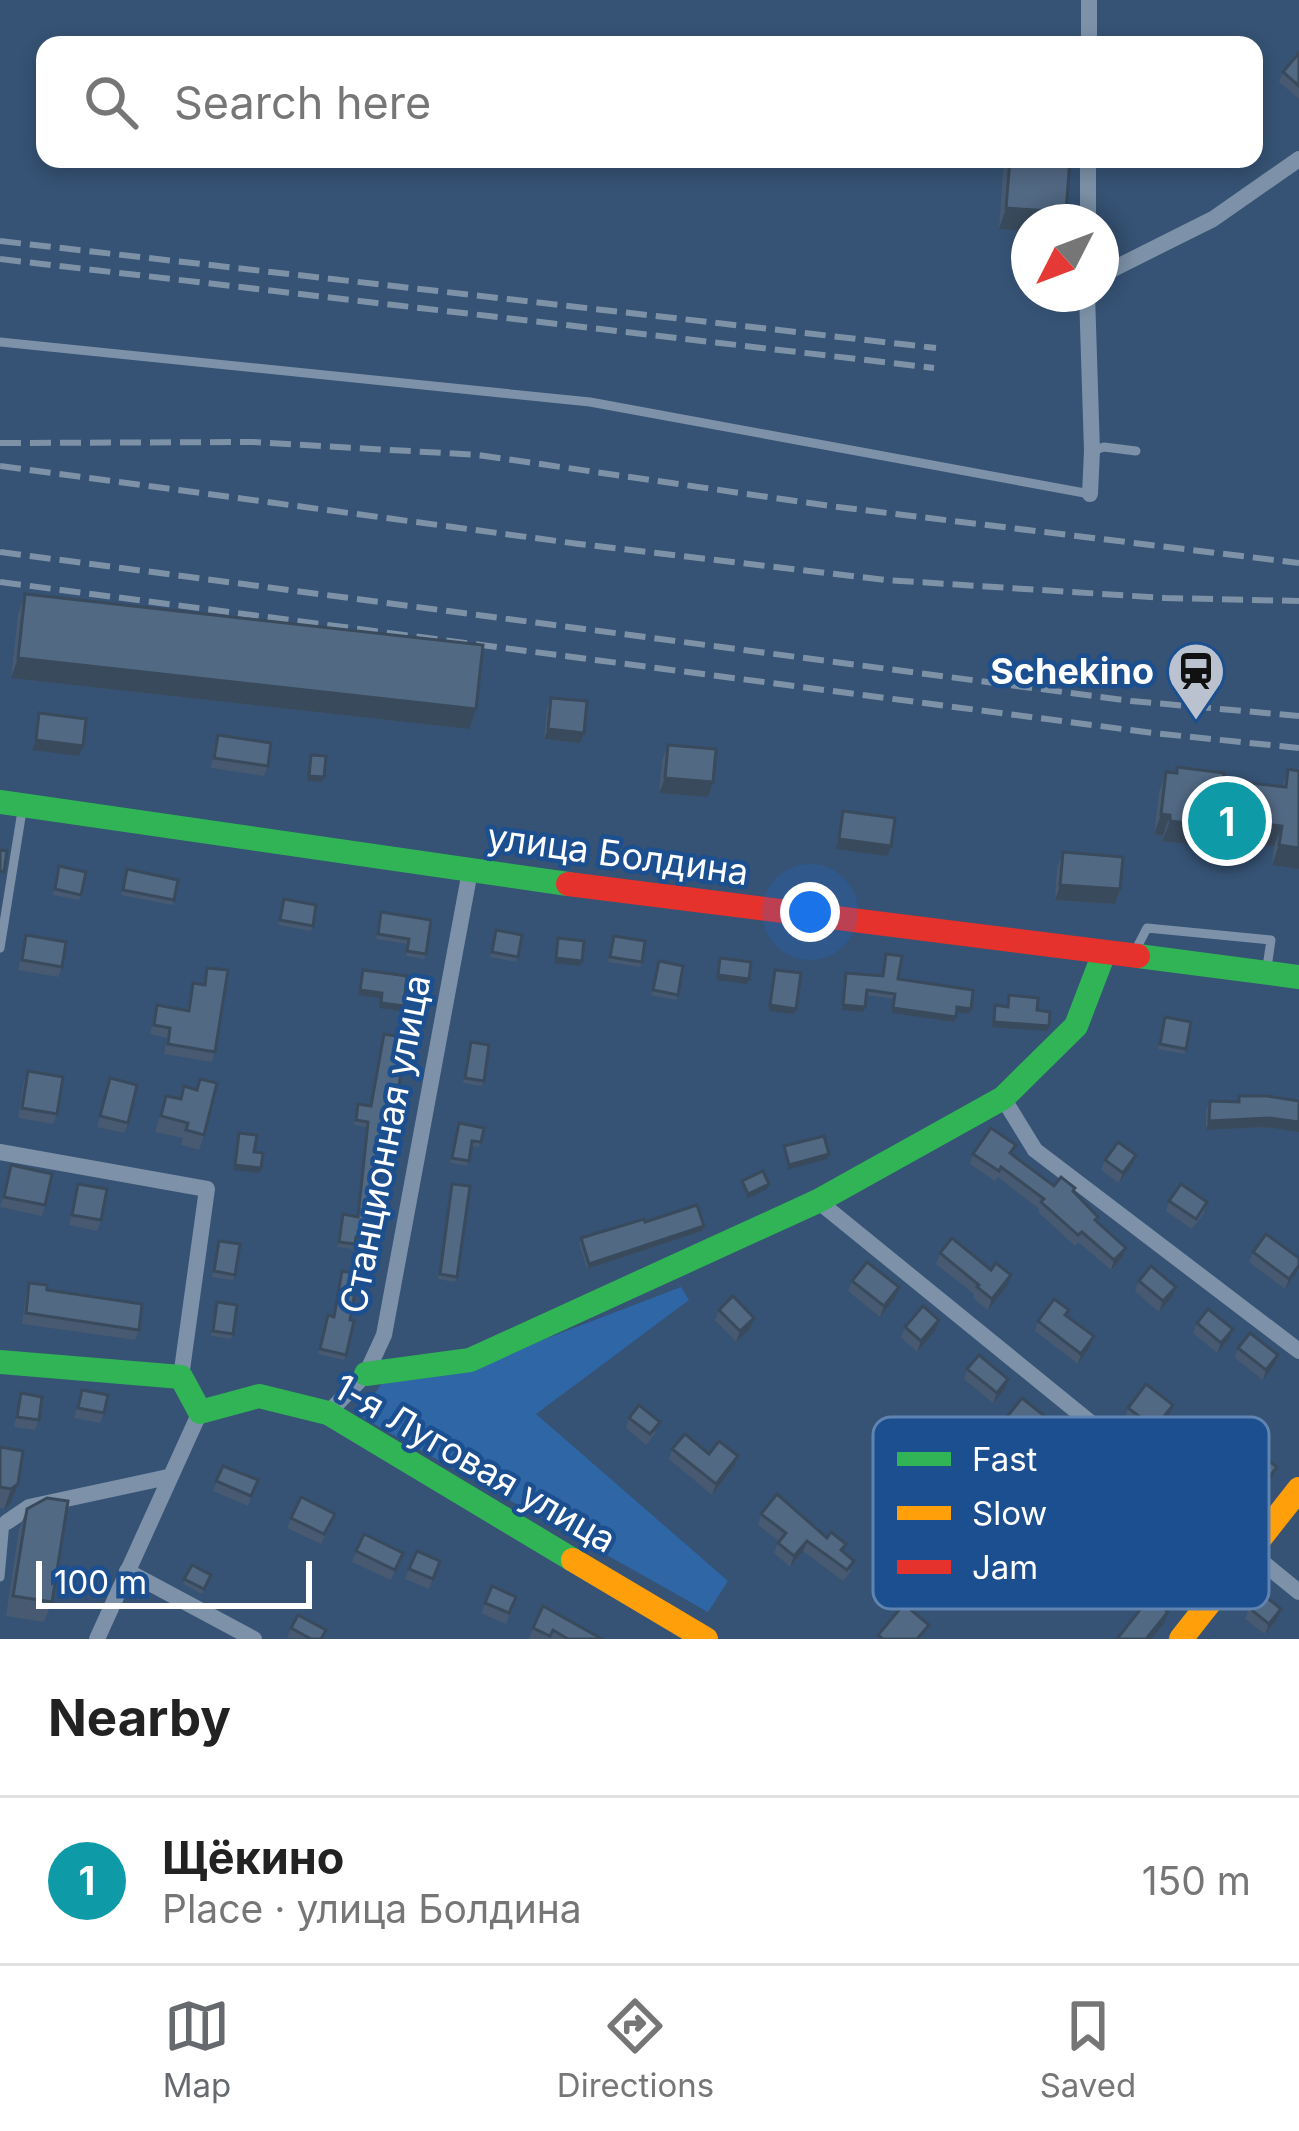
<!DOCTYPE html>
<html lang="en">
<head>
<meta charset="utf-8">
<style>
	body { margin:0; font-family:Inter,sans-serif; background:#f2f2f2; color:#222 }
	.compass { position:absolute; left:1011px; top:204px; width:108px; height:108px; border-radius:50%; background:#fff; box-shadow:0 6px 18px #0003; rotate:228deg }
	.scale { position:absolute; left:36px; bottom:30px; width:276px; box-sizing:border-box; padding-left:12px; border:6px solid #fff; border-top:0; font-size:33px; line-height:42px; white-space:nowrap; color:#fff; -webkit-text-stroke:9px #1b4f8f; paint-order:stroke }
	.you { position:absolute; left:810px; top:912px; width:42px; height:42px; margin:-30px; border:9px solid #fff; border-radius:50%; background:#1a73e8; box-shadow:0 0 0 18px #1a73e833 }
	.badge { display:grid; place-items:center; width:78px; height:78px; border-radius:50%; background:#666a6f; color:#fff; font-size:39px; font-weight:700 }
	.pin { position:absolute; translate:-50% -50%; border:6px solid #fff; box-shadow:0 3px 12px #0006 }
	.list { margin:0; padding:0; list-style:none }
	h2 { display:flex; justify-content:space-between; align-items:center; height:156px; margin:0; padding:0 48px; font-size:51px }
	h2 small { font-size:39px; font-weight:400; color:#767676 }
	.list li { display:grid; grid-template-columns:78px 1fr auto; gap:36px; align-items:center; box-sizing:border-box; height:168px; padding:0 48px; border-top:3px solid #e0e0e0 }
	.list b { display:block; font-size:45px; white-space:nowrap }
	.list p { margin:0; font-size:39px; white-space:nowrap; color:#767676 }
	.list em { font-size:39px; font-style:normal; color:#767676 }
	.icon { flex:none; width:66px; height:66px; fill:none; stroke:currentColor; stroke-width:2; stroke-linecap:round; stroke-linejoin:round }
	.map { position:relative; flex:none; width:1299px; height:1639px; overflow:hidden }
	.search { position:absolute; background:#fff; box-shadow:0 6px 18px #0003; left:36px; right:36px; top:36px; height:132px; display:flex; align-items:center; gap:30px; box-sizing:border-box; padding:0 42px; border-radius:24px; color:#767676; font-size:45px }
	.sheet { height:324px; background:#fff }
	nav { display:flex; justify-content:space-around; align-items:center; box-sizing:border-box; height:168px; border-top:3px solid #e0e0e0; background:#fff; font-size:33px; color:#767676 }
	nav a { display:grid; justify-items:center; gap:6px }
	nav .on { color:#666a6f }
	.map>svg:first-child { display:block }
</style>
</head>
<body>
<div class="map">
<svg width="1299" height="1639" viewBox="0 0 1299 1639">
	<rect width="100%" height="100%" fill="#365274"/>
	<polygon fill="#2f66a5" points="681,1287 689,1300 536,1414 728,1581 708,1612 360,1416 384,1380 472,1367"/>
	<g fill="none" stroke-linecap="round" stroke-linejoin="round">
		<g stroke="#7d92a8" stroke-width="9">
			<polyline points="0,342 590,402 1090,494"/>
			<polyline points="1092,451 1104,447 1136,451"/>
			<polyline points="0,948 22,811"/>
			<polyline points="1134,953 1147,928 1271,940 1267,967"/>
			<polyline points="0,1577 5,1522"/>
		</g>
		<g stroke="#7d92a8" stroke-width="16">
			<polyline points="1089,45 1089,0"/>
			<polyline points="1088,222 1088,159"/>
			<polyline points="1101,275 1213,219 1299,159"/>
			<polyline points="1087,294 1092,451 1090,494"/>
			<polyline points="1003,1098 1035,1150 1299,1351"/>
			<polyline points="0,1152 207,1189 181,1377"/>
			<polyline points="818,1201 1299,1592"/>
			<polyline points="328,1413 366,1374 384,1335 470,871"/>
			<polyline points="7,1522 29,1507 168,1477"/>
			<polyline points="127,1571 254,1639"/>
			<polyline points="97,1639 200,1412"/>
		</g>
		<g stroke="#30b455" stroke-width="24">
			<polyline points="0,802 568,884"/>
			<polyline points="1138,956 1299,977"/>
			<polyline points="0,1362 181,1377 200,1412 259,1396 328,1413 573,1560"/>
			<polyline points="366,1374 470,1360 818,1201 1003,1098 1076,1026 1104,953"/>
		</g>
		<g stroke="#ff9f0a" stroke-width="24">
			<polyline points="573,1560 706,1639"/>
			<polyline points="1181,1639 1299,1489"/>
		</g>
		<polyline stroke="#e5322d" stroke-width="24" points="568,884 1138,956"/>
		<g stroke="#7e92a7" stroke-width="6" stroke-dasharray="21 9" stroke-linecap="butt">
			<polyline points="0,241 936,348"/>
			<polyline points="0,259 934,368"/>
			<polyline points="0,443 253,442 478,455 830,506 1299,563"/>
			<polyline points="0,466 579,544 886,580 1165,598 1299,601"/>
			<polyline points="0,552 1131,701 1299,716"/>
			<polyline points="0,582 1153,733 1299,748"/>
		</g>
	</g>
	<g fill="#475a72">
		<polygon points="1299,53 1299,99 1279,82 1283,72"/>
		<polygon points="1004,159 1070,159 1066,212 1063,222 1029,222 1029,231 999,229"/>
		<polygon points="25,594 476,709 469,729 11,678 18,614"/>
		<polygon points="551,698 584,733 580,743 544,739 547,708"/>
		<polygon points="218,735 268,766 264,776 211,768 214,745"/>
		<polygon points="668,745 708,797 659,793 662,760"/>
		<polygon points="1177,767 1223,780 1282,787 1288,769 1299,869 1272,865 1274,846 1213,839 1210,847 1162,841 1163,836 1154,834 1159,792 1166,772 1175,773"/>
		<polygon points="1063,852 1120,889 1115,904 1055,900 1057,868"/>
		<polygon points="57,872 81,895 79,900 53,895"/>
		<polygon points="125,874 174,900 172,905 121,895"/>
		<polygon points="282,904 313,926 311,931 278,925"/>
		<polygon points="381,912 426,954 424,959 406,956 407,944 376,939"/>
		<polygon points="26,935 62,967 58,977 18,970"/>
		<polygon points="494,935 518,957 516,962 490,957"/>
		<polygon points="614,936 642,962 640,967 608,962"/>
		<polygon points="886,954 898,979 971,1009 969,1014 957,1012 954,1022 892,1013 894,999 866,995 863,1012 841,1010 846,973 882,976"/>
		<polygon points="657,966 678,995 676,1000 651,995"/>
		<polygon points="207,968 215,1052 212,1062 164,1054 167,1038 150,1034 157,1005 187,1011 193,983 203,984"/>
		<polygon points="1163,1022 1186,1049 1184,1054 1158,1049"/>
		<polygon points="384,1034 391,1126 389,1131 385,1130 370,1239 368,1244 356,1242 353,1249 337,1247 343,1214 357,1217 366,1127 354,1125 356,1109 358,1104 370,1106"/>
		<polygon points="471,1042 484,1081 482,1086 463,1083"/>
		<polygon points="28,1071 57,1114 53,1124 18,1118 24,1081"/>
		<polygon points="110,1078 128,1123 124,1133 97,1127"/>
		<polygon points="200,1079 204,1135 199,1150 181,1145 183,1138 155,1132 166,1096 179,1099 184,1086 196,1089"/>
		<polygon points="1239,1096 1299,1101 1299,1132 1265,1127 1206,1130 1206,1111 1210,1101 1237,1102"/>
		<polygon points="459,1123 481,1142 479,1147 471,1146 467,1166 450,1163"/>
		<polygon points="973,1154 1012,1154 1054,1186 1074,1192 1098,1217 1096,1221 1126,1248 1122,1258 1111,1270 1078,1242 1075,1246 1038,1212 1039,1209 998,1177 995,1181 970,1164"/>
		<polygon points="1105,1160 1132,1165 1119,1183 1101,1170"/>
		<polygon points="11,1165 45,1205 42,1216 0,1207"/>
		<polygon points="78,1184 101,1220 97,1231 69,1225"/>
		<polygon points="452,1184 457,1277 455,1282 438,1279"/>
		<polygon points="1169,1201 1207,1202 1204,1213 1192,1229 1166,1211"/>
		<polygon points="645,1222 704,1226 702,1231 587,1269 579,1243 581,1238"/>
		<polygon points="219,1241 235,1275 233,1280 212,1277"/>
		<polygon points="1253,1252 1299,1258 1299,1269 1285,1289 1249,1262"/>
		<polygon points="940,1253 1007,1286 988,1310 973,1298 974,1294 936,1264"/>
		<polygon points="342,1271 350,1320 354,1321 344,1360 318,1354 328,1315 333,1316"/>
		<polygon points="852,1281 899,1287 895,1298 880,1317 848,1291"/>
		<polygon points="1139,1281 1176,1287 1172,1297 1159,1312 1135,1291"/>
		<polygon points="29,1283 139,1330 135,1340 22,1324 26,1293"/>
		<polygon points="217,1302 233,1334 231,1339 211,1336"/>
		<polygon points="719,1310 754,1318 750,1329 736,1342 715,1320"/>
		<polygon points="1069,1310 1067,1316 1094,1336 1090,1346 1078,1364 1035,1331 1038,1321"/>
		<polygon points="1197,1323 1229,1339 1217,1353 1193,1333"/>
		<polygon points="905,1327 935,1331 917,1352 901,1337"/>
		<polygon points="1238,1348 1274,1365 1263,1380 1235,1358"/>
		<polygon points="967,1369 1008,1379 1005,1389 993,1403 964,1379"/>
		<polygon points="82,1390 104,1413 100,1423 74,1418"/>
		<polygon points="21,1393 39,1420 35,1430 14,1427"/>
		<polygon points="1173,1405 1169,1415 1151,1438 1125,1418 1128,1408"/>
		<polygon points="629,1418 656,1432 646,1445 626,1428"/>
		<polygon points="1006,1418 1103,1463 1099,1474 1087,1490 1002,1428"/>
		<polygon points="0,1447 23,1451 10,1504 4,1509 0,1508"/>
		<polygon points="672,1449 709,1454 734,1466 712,1495 669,1459"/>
		<polygon points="223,1466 258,1480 248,1506 213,1491"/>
		<polygon points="1277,1467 1273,1477 1248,1510 1229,1496 1233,1486"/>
		<polygon points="27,1509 52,1602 44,1622 6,1616 19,1529"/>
		<polygon points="761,1514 843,1552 851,1571 843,1581 803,1551 790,1567 774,1553 779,1541 758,1525"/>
		<polygon points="291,1518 331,1524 321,1544 287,1528"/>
		<polygon points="364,1534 403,1553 391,1580 352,1562"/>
		<polygon points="1160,1544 1187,1545 1170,1565 1157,1554"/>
		<polygon points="417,1551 440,1561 429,1589 405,1579"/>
		<polygon points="192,1565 211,1575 202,1594 183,1584"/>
		<polygon points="492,1586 516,1597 506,1624 481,1613"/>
		<polygon points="1249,1608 1277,1619 1265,1634 1245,1619"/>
		<polygon points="291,1628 322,1639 287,1638"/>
		<polygon points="533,1628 602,1639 531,1639 529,1638"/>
	</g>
	<g fill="#394a5c">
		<polygon points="1006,208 1066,212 1063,222 1029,222 1029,231 999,229"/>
		<polygon points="18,658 476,709 469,729 11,678"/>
		<polygon points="548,729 584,733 580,743 544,739"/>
		<polygon points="36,740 83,746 79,756 32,750"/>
		<polygon points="309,776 324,777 322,782 307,781"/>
		<polygon points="665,778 713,782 708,797 659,793"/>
		<polygon points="1161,814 1170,815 1163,836 1154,834"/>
		<polygon points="1219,819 1282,826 1274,846 1213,839 1210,847 1162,841 1170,821"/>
		<polygon points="839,839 891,846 887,856 836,849"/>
		<polygon points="1279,845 1299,848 1299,869 1272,865"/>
		<polygon points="1060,885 1120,889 1115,904 1055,900"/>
		<polygon points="556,958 582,961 580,966 554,963"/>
		<polygon points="718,975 749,979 747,984 716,980"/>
		<polygon points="360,990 382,993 380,998 358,995"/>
		<polygon points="381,1003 404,1006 402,1011 379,1008"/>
		<polygon points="770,1005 796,1009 794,1014 769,1011"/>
		<polygon points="843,1005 865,1007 863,1012 841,1010"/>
		<polygon points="957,1007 971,1009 969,1014 955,1012"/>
		<polygon points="893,1008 956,1017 954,1022 892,1013"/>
		<polygon points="994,1022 1049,1026 1047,1031 992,1027"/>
		<polygon points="1269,1118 1299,1122 1299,1132 1265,1127 1206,1130 1209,1121"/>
		<polygon points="829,1154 827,1159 787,1170 789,1165"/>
		<polygon points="1136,1155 1132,1165 1119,1183 1123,1173"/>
		<polygon points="235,1165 261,1168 259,1173 233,1170"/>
		<polygon points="769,1184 767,1189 746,1199 748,1194"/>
		<polygon points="704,1226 702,1231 587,1269 589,1264"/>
		<polygon points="1126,1248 1122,1258 1111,1270 1114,1260"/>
		<polygon points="1299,1265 1299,1269 1285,1289 1289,1279"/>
		<polygon points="1011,1275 1007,1286 988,1310 992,1299"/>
		<polygon points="899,1287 895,1298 880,1317 884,1306"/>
		<polygon points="1176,1287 1172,1297 1159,1312 1163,1301"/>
		<polygon points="754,1318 750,1329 736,1342 740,1331"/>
		<polygon points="939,1320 935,1331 917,1352 921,1341"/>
		<polygon points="1233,1329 1229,1339 1217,1353 1221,1343"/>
		<polygon points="1094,1336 1090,1346 1078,1364 1081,1354"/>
		<polygon points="1278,1355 1274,1365 1263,1380 1266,1370"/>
		<polygon points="1008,1379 1005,1389 993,1403 997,1393"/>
		<polygon points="1173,1405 1169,1415 1151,1438 1155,1428"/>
		<polygon points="738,1456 734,1466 712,1495 716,1484"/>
		<polygon points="1103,1463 1099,1474 1087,1490 1091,1480"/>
		<polygon points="1277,1467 1273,1477 1248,1510 1251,1500"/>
		<polygon points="18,1484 10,1504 4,1509 11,1489"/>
		<polygon points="1190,1535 1187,1545 1170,1565 1174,1555"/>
		<polygon points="807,1541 803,1551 790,1567 794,1556"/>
		<polygon points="1281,1609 1277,1619 1265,1634 1269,1624"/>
		<polygon points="1168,1612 1165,1622 1151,1639 1146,1639"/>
	</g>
	<g fill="#526984" stroke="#394a5c" stroke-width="3">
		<polygon points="1299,53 1299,86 1283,72"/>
		<polygon points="1010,159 1070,159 1066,212 1006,208"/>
		<polygon points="25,594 483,645 476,709 18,658"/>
		<polygon points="551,698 587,701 584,733 548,729"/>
		<polygon points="39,713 86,719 83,746 36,740"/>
		<polygon points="218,735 271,743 268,766 214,758"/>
		<polygon points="668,745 716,749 713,782 665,778"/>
		<polygon points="311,755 326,756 324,777 309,776"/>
		<polygon points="1177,767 1224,773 1223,780 1286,787 1288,769 1299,771 1299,848 1279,845 1282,826 1219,819 1218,827 1170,821 1170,815 1161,814 1166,772 1177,773"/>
		<polygon points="843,811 895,818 891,846 839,839"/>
		<polygon points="0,850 7,851 4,872 0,871"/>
		<polygon points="1063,852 1123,857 1120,889 1060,885"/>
		<polygon points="59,866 86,872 81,895 55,889"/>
		<polygon points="127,869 178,880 174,900 123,890"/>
		<polygon points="284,899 316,905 313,926 280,920"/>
		<polygon points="381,912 431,920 426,954 407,951 409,939 378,934"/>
		<polygon points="496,930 522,935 518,957 492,952"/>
		<polygon points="26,935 66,942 62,967 22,960"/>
		<polygon points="614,936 645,941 642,962 610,957"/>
		<polygon points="558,938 584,941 582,961 556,958"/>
		<polygon points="886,954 902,956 898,979 973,990 971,1009 957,1007 956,1017 893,1008 895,994 867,990 865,1007 843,1005 846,973 883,976"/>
		<polygon points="720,958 751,962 749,979 718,975"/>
		<polygon points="659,961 683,966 678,995 653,990"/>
		<polygon points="207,968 228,970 215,1052 168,1044 170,1028 154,1025 157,1005 189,1011 193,983 205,985"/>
		<polygon points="363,970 407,976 404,1006 381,1003 382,993 360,990"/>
		<polygon points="775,970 801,973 796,1009 770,1005"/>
		<polygon points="1009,995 1038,998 1037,1010 1050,1012 1049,1026 994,1022 995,1005 1008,1007"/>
		<polygon points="1165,1017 1191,1022 1186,1049 1160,1044"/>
		<polygon points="384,1034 408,1038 391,1126 386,1125 370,1239 356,1237 355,1244 339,1242 343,1214 358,1217 368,1122 356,1120 358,1104 371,1106"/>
		<polygon points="471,1042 489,1045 484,1081 465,1078"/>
		<polygon points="28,1071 63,1077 57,1114 22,1108"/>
		<polygon points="110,1078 137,1085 128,1123 100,1116"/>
		<polygon points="200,1079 217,1083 204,1135 186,1130 188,1123 161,1116 166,1096 181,1099 184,1086 197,1090"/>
		<polygon points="1239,1096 1267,1096 1299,1101 1299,1122 1269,1118 1209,1121 1210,1101 1239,1102"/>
		<polygon points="459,1123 484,1128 481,1142 472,1141 469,1161 452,1158"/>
		<polygon points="991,1128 1016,1145 1010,1153 1054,1186 1061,1177 1075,1188 1073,1191 1098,1217 1095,1220 1126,1248 1114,1260 1082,1232 1078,1235 1041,1202 1044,1199 1001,1167 999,1171 973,1154"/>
		<polygon points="239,1133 257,1135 254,1152 263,1153 261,1168 235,1165"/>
		<polygon points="824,1136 829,1154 789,1165 784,1146"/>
		<polygon points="1118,1142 1136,1155 1123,1173 1105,1160"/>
		<polygon points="11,1165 52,1174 45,1205 4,1197"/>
		<polygon points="763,1171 769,1184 748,1194 742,1181"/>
		<polygon points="78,1184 107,1189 101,1220 72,1215"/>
		<polygon points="452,1184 470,1186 457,1277 440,1274"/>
		<polygon points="1181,1184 1207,1202 1196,1219 1169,1201"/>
		<polygon points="697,1205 704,1226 589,1264 581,1238 644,1219 645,1222"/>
		<polygon points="1266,1234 1299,1258 1299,1265 1289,1279 1253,1252"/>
		<polygon points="952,1238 991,1270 996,1263 1011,1275 992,1299 977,1287 979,1285 940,1253"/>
		<polygon points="219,1241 240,1244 235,1275 214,1271"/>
		<polygon points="867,1262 899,1287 884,1306 852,1281"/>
		<polygon points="1151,1266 1176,1287 1163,1301 1139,1281"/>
		<polygon points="342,1271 358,1274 350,1320 354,1321 346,1355 320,1349 328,1315 334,1317"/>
		<polygon points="29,1283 47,1285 47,1290 142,1304 139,1330 26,1313"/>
		<polygon points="733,1296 754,1318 740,1331 719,1310"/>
		<polygon points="1054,1299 1069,1310 1065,1315 1094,1336 1081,1354 1038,1321"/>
		<polygon points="217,1302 237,1305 233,1334 213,1331"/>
		<polygon points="923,1306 939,1320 921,1341 905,1327"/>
		<polygon points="1208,1309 1233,1329 1221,1343 1197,1323"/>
		<polygon points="1250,1333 1278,1355 1266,1370 1238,1348"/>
		<polygon points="979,1355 1008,1379 997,1393 967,1369"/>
		<polygon points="1146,1384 1173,1405 1155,1428 1128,1408"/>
		<polygon points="82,1390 108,1395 104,1413 78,1408"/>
		<polygon points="21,1393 42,1397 39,1420 17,1417"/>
		<polygon points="1022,1398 1103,1463 1091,1480 1006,1418"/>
		<polygon points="639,1405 660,1422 650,1434 629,1418"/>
		<polygon points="685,1434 709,1454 719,1441 738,1456 716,1484 672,1449"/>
		<polygon points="0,1447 23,1451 18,1484 11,1489 0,1487"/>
		<polygon points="1258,1453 1277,1467 1251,1500 1233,1486"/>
		<polygon points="223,1466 258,1480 251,1496 216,1481"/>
		<polygon points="777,1494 827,1538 831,1532 846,1544 841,1550 854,1561 847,1570 807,1541 794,1556 778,1543 786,1533 761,1514"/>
		<polygon points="301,1497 335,1514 324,1534 291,1518"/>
		<polygon points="47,1498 68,1501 52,1602 13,1596 27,1509"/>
		<polygon points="364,1534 403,1553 395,1570 356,1551"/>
		<polygon points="417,1551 440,1561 433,1579 409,1569"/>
		<polygon points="192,1565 211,1575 204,1589 184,1579"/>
		<polygon points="492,1586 516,1597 509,1613 485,1603"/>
		<polygon points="1261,1593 1281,1609 1269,1624 1249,1608"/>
		<polygon points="1150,1597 1168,1612 1146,1639 1117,1639"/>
		<polygon points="904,1604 929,1625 917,1639 883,1639 878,1635"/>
		<polygon points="543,1606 602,1639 568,1639 553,1630 550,1636 533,1628"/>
		<polygon points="298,1615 326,1630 321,1639 311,1639 291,1628"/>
	</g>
	<defs>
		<symbol id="station-pin" viewBox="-11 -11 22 30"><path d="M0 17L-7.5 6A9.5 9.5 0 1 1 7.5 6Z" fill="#b9c2ce" stroke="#1b4f8f"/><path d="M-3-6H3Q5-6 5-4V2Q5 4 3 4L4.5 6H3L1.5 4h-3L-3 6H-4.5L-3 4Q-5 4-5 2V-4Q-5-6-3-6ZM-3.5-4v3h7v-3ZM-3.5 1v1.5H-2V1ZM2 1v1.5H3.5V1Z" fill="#111"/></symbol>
	</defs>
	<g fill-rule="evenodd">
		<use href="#station-pin" x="1163" y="638" width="66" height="90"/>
	</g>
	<g text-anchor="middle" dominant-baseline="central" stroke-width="9" stroke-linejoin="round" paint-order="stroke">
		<g font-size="36" font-weight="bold" fill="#fff" stroke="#1b4f8f" text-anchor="end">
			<text x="1154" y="671">Schekino</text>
		</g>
		<g font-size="36" fill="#fff" stroke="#1b4f8f">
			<text transform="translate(618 854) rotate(8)">улица Болдина</text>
			<text transform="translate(385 1144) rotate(-79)">Станционная улица</text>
			<text transform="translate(475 1463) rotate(30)">1-я Луговая улица</text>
		</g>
	</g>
	<rect x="873" y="1417" width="396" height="192" rx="18" fill="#1b4f8f" stroke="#5f84b1" stroke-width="3"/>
	<rect x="897" y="1452" width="54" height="14" fill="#30b455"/>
	<rect x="897" y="1506" width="54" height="14" fill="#ff9f0a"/>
	<rect x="897" y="1560" width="54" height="14" fill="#e5322d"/>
	<g font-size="33" fill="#fff">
		<text x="972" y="1471">Fast</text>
		<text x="972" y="1525">Slow</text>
		<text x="972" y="1579">Jam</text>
	</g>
</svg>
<svg class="compass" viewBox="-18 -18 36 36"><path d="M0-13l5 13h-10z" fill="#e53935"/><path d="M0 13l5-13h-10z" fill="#767676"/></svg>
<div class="scale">100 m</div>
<div class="you"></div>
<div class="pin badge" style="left:1227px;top:821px;background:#0f9aa8">1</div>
<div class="search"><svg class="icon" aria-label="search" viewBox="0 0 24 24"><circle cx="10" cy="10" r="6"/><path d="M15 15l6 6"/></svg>Search here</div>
</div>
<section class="sheet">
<h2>Nearby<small></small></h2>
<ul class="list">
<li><span class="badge" style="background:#0f9aa8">1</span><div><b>Щёкино</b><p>Place · улица Болдина</p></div><em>150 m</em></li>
</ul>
</section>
<nav>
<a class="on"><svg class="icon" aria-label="map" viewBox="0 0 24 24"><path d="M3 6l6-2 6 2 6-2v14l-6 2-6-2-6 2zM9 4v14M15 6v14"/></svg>Map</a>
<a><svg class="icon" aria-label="directions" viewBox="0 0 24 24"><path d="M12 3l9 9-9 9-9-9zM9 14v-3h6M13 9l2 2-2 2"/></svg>Directions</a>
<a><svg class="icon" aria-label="saved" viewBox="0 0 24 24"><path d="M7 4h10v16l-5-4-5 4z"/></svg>Saved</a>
</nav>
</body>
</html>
